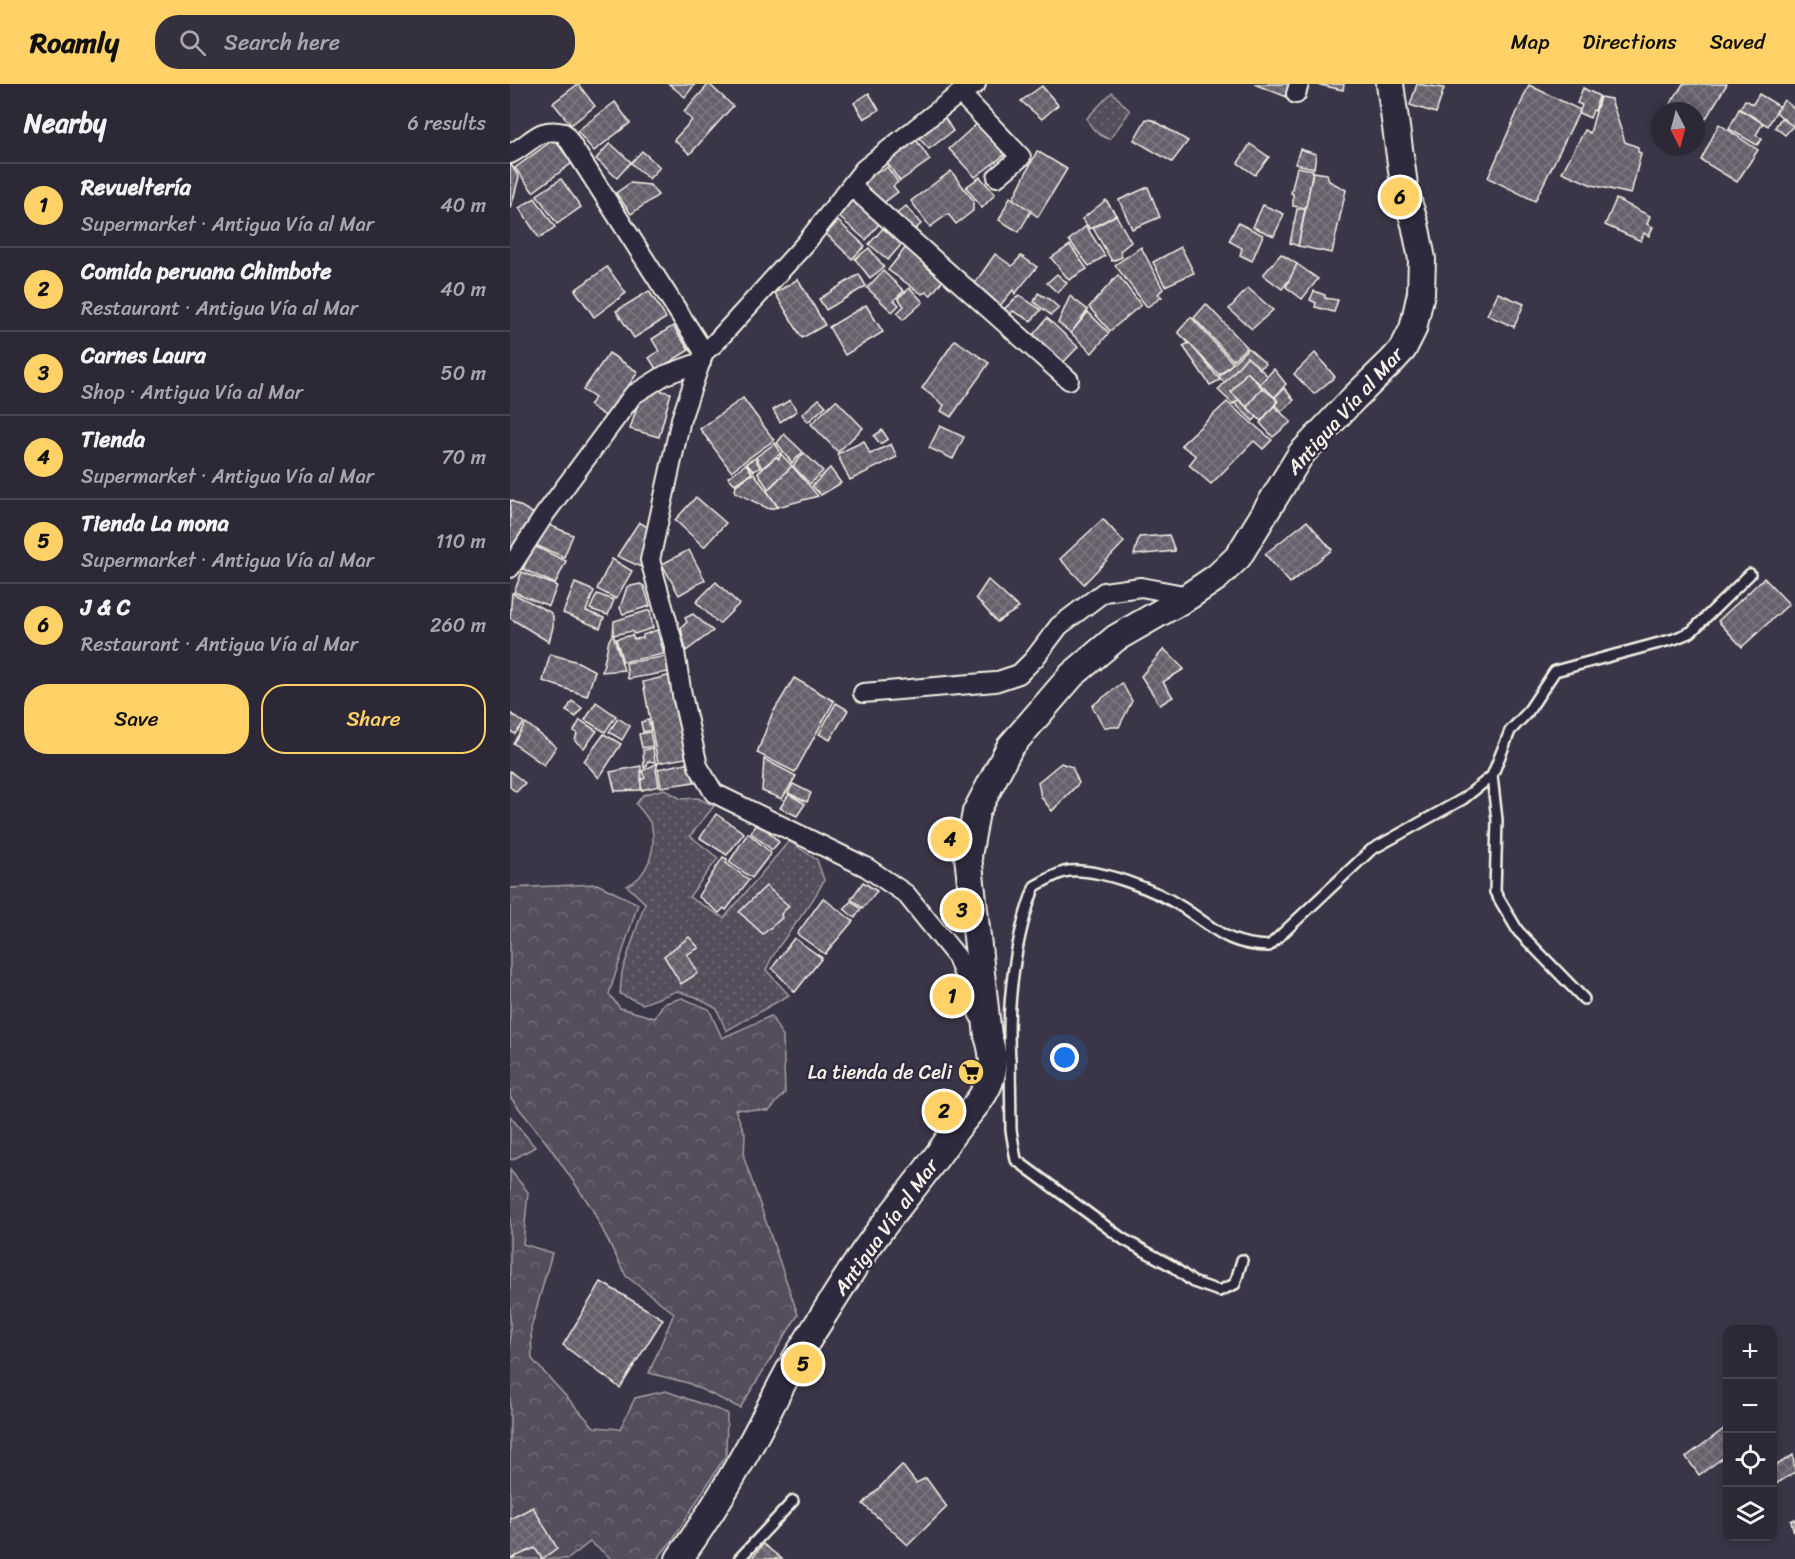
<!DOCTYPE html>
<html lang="en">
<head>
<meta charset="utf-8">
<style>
	body { margin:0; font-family:Sriracha,sans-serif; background:#34303d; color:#f1f3f6 }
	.controls { position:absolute; right:18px; bottom:18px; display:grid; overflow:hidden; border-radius:12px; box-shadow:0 3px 9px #0003 }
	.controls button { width:54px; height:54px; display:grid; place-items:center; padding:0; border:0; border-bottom:2px solid #484450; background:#2c2835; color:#f1f3f6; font:30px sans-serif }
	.compass { position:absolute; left:1141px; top:18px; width:54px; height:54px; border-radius:50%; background:#2c2835; box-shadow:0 3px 9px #0003; rotate:174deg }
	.you { position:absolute; left:555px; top:974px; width:21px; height:21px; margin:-15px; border:4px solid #fff; border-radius:50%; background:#1a73e8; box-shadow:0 0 0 9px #1a73e833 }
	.badge { display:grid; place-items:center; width:39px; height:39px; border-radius:50%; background:#ffd166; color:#111; font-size:20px; font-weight:700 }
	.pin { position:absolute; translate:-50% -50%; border:3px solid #fff; box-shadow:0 2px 6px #0006 }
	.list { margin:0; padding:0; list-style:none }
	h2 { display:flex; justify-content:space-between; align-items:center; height:78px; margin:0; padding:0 24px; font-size:26px }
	h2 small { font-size:20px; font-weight:400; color:#a6a6ad }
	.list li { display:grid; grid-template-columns:39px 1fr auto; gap:18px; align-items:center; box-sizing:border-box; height:84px; padding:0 24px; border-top:2px solid #484450 }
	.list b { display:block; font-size:22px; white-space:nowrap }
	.list p { margin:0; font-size:20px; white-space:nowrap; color:#a6a6ad }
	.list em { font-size:20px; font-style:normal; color:#a6a6ad }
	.actions { display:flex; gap:12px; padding:18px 24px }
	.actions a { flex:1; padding:14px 0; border:2px solid #ffd166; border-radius:24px; text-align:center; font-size:21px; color:#ffd166 }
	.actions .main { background:#ffd166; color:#111 }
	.icon { flex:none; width:33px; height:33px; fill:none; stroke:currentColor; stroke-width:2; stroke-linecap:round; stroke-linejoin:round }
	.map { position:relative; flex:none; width:1285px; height:1475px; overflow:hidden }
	header { display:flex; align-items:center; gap:36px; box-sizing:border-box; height:84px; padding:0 30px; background:#ffd166; color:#111 }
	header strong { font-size:28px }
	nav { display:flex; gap:33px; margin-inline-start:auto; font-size:21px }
	.search { width:420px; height:54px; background:#34303d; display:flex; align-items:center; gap:15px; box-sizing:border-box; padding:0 21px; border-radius:24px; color:#a6a6ad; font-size:22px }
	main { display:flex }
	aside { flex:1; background:#2c2835 }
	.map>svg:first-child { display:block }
</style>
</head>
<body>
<header>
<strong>Roamly</strong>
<div class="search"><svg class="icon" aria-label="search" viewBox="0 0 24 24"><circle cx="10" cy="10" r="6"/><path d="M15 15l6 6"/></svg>Search here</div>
<nav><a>Map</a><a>Directions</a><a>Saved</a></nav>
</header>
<main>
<aside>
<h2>Nearby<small>6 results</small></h2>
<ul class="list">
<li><span class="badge">1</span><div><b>Revueltería</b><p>Supermarket · Antigua Vía al Mar</p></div><em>40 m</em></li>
<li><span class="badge">2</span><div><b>Comida peruana Chimbote</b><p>Restaurant · Antigua Vía al Mar</p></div><em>40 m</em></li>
<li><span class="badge">3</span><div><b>Carnes Laura</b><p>Shop · Antigua Vía al Mar</p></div><em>50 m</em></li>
<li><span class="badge">4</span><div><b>Tienda</b><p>Supermarket · Antigua Vía al Mar</p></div><em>70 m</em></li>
<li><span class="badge">5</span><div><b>Tienda La mona</b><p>Supermarket · Antigua Vía al Mar</p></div><em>110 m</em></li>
<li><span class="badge">6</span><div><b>J &amp; C</b><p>Restaurant · Antigua Vía al Mar</p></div><em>260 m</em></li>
</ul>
<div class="actions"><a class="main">Save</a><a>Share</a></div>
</aside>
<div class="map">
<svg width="1285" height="1475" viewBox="0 0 1285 1475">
	<defs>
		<pattern id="grass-tufts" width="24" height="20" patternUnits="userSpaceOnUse" patternTransform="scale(1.5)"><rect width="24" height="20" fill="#534e5c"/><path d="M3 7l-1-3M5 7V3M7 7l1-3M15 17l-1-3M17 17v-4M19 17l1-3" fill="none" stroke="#6c6873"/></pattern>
		<pattern id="forest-crowns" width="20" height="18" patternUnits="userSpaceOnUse" patternTransform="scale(1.5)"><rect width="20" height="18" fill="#534e5c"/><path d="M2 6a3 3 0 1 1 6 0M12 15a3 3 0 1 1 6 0" fill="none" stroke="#6c6873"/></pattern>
		<pattern id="garden-dots" width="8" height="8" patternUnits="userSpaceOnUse" patternTransform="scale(1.5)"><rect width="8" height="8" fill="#534e5c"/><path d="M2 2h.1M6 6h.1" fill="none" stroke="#6c6873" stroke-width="1.8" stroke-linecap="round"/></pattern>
		<pattern id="building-cross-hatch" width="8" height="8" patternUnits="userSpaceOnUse" patternTransform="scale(1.5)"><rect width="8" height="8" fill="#65616c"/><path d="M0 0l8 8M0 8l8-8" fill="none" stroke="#7c7881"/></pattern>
	</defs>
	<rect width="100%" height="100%" fill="#3b3647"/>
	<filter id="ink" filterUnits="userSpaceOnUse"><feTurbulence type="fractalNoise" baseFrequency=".0167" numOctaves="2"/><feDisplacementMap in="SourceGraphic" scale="12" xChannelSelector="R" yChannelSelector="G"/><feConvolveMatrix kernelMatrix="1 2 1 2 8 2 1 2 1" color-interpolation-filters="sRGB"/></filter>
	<g filter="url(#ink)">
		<polygon fill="url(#grass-tufts)" stroke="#a4a0a2" stroke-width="1.5" points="0,1032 25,1063 2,1076 0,1075"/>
		<g fill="url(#forest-crowns)" stroke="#a4a0a2" stroke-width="1.5">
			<polygon points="87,800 128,820 99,910 110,924 145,934 153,920 172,914 199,925 212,954 261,932 273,953 275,1009 259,1027 225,1025 235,1050 234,1074 288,1231 230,1324 178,1299 139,1289 164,1229 116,1192 81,1123 39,1062 0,1013 0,804"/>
			<polygon points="0,1086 18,1108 13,1160 42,1169 21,1244 22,1275 84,1343 110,1345 125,1314 156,1307 217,1329 216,1371 161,1458 147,1475 102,1475 80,1458 58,1475 0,1475"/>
		</g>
		<g fill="url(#garden-dots)" stroke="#a4a0a2" stroke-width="1.5">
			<path d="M602 8 620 27 600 55C589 52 580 44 577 34Z"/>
			<path d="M154 705 171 715 188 714 204 722 180 752 208 774 179 813 214 834 279 757 307 776 314 796C299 829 270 853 256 886L279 911 216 947 207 925 186 913 167 907 133 920 110 910 112 888 135 819 117 802C138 792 146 766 142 744 141 736 131 726 126 720L133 711Z"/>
		</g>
		<g fill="url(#building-cross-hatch)" stroke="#f4f1e8" stroke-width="1.5">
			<polygon points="68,0 85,22 61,41 43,19"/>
			<polygon points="159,0 185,0 175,13"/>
			<polygon points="199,0 223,22 180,70 164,56 182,36 174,28"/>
			<polygon points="744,0 781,0 777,13"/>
			<polygon points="806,0 834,0 833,6"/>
			<polygon points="907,0 934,4 926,29 900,21"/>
			<polygon points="1173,0 1217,0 1189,46 1186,44 1186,27 1157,25"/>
			<polygon points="1019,1 1070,26 1025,117 978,94"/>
			<polygon points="532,2 548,21 532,35 511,17"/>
			<polygon points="1073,4 1089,12 1085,27 1083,26 1080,34 1069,29 1072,21 1067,19"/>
			<polygon points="359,9 369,26 354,35 344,19"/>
			<polygon points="1249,10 1269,22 1258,42 1230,25 1235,16 1243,20"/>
			<polygon points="1090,13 1101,15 1115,58 1128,63 1128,68 1131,69 1121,110 1082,101 1052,88 1075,46 1080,49"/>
			<polygon points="1274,16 1285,25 1284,44 1266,28"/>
			<polygon points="105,18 120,39 84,67 67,47"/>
			<polygon points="1229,25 1253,39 1246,51 1252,55 1247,61 1219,45"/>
			<polygon points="433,31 443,47 419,65 408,53"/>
			<polygon points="1271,34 1283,42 1275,51 1265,43"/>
			<polygon points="472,35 497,69 465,93 439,65"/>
			<polygon points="636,35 643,36 678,57 662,78 624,56"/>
			<polygon points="1209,40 1248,66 1227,98 1191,76"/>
			<polygon points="405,54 420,76 390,97 374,75"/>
			<polygon points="44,55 62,79 23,108 5,84"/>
			<polygon points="100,59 121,78 107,94 86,75"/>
			<polygon points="740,60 759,73 745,91 728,79"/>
			<polygon points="790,65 806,70 804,84 785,80"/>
			<polygon points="132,67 150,83 139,95 121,79"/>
			<polygon points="527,67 557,85 528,133 503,115"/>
			<polygon points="0,79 9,93 1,124 0,123"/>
			<polygon points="377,83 388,98 383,102 388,108 368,123 350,99 369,84 372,87"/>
			<polygon points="787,83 803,86 796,124 783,122 783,110 781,109"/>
			<polygon points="441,87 463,116 463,127 446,140 438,130 420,143 401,117"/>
			<polygon points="803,88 817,90 819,97 836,106 822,169 788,162"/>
			<polygon points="470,93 485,110 472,124 456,103"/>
			<polygon points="51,95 71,123 47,140 27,111"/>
			<polygon points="120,99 140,101 148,111 121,130 106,109"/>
			<polygon points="638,103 650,133 622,145 609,116"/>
			<polygon points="345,112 373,135 356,156 328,132"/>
			<polygon points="500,113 521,127 509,148 489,136"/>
			<polygon points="25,114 45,143 29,154 9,124"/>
			<polygon points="1106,115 1140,132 1137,140 1143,143 1139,152 1134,149 1131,157 1095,141"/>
			<polygon points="596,116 606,131 580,145 572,135"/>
			<polygon points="753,121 774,130 764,152 743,143"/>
			<polygon points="396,122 411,140 400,150 384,132"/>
			<polygon points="787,125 795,125 788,162 780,159"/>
			<polygon points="606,131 621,158 610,167 612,173 602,177 583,144"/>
			<polygon points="328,137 355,162 342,175 316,150"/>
			<polygon points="378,139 396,155 378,176 359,160"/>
			<polygon points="728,139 753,151 742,177 730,171 732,164 719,157"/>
			<polygon points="576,142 595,172 579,182 559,156"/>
			<polygon points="560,161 577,185 559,196 541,174"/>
			<polygon points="396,163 436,192 421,211 416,208 412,210 378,186"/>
			<polygon points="631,163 653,205 648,210 652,213 637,223 605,181"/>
			<polygon points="671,163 684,189 655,202 643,178"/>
			<polygon points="359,164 374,183 360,194 345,175"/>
			<polygon points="485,170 502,182 511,172 527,183 505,210 503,206 488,224 463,202"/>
			<polygon points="771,170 787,180 783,191 772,205 753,191"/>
			<polygon points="787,180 808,195 792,215 776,203"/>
			<polygon points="97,183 116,209 84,233 65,206"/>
			<polygon points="373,187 394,207 384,216 389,221 382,228 357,204"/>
			<polygon points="349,190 356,202 316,226 309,215"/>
			<polygon points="547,190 557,199 548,209 537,199"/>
			<polygon points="608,191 631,221 600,247 579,223"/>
			<polygon points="288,195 315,241 292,254 265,209"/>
			<polygon points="400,204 413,218 393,236 387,229 394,222 388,214"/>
			<polygon points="738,204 763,226 742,245 719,225"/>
			<polygon points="139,207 156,234 124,254 106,227"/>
			<polygon points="804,207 815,211 815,214 828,216 824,228 805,223 806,219 800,216"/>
			<polygon points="528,209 539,215 549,224 541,231 524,218"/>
			<polygon points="988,209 1014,220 1004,243 977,231"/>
			<polygon points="509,211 531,226 521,237 503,227 498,233 491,228"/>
			<polygon points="560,212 578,226 561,249 548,239"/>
			<polygon points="696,220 737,263 723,276 684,234"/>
			<polygon points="356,221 373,248 335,271 319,243"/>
			<polygon points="578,228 599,249 582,269 561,249"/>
			<polygon points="681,233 723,279 709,291 668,248"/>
			<polygon points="537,234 568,263 550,282 520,255"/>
			<polygon points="163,242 179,266 147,286 139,274 149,267 142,255"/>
			<polygon points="445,256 479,279 441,333 431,327 434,321 412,304"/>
			<polygon points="679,259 697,280 710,296 700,301 673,262"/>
			<polygon points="738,264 756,280 750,284 737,273 715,299 709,293"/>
			<polygon points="99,269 128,288 97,333 79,321 85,314 73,306"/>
			<polygon points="805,269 825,293 804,310 784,290"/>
			<polygon points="737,273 758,292 750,300 737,288 721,308 729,316 723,320 708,306"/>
			<polygon points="764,285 776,300 765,313 750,300"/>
			<polygon points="737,288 752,304 737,323 721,308"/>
			<polygon points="140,304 161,309 149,353 120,345 130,313"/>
			<polygon points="752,304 766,315 766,319 751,337 737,323"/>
			<polygon points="774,304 784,316 772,327 765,321 768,317 765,313"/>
			<polygon points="233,314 264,356 221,387 190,345"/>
			<polygon points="309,315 316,322 298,338 292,330"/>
			<polygon points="280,316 287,327 270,338 263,326"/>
			<polygon points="326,316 353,344 328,368 301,340"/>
			<polygon points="729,316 747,333 743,337 724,319"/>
			<polygon points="717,318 762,356 753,365 744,357 701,400 679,381 686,372 671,361"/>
			<polygon points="764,322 781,338 763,353 750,339"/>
			<polygon points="430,342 454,353 443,375 419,364"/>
			<polygon points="372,346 378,355 370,360 364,352"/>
			<polygon points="274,350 293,368 282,379 267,359"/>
			<polygon points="354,357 360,370 381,360 387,373 340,396 327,370"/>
			<polygon points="265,359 271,369 252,384 246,373"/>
			<polygon points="294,369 313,387 300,400 283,382"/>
			<polygon points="271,370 282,382 258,405 248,389 266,373 269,375"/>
			<polygon points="245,374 250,384 243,387 236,379"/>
			<polygon points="236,380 242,389 225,400 218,393"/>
			<polygon points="282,382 308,412 268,423 257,407"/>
			<polygon points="320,384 331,399 311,411 302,402"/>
			<polygon points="244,389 268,423 259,425 225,408 226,401"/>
			<polygon points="186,413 216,439 194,463 165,436"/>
			<polygon points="0,416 26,431 0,469"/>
			<polygon points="593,435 614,458 574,500 550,475"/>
			<polygon points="797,437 822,466 780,499 755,470"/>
			<polygon points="129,438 141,445 131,483 107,472"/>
			<polygon points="34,439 63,451 54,473 25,461"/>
			<polygon points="659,451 665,467 624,471 629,453"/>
			<polygon points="24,462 56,477 45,500 13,485"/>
			<polygon points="179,466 195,496 169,511 152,480"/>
			<polygon points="102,475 122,487 106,515 87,505"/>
			<polygon points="12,488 47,502 39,522 4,508"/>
			<polygon points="1254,494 1279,520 1232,563 1208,537"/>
			<polygon points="478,496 509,524 487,538 466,514"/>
			<polygon points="206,498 229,520 209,540 186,518"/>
			<polygon points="65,499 84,507 76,527 94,534 90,544 53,529"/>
			<polygon points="130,500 134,502 140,522 113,530 110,524 117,503"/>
			<polygon points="2,509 40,528 43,532 43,543 39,558 0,534"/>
			<polygon points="87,510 104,516 98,531 80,525"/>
			<polygon points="140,526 143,544 124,550 122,547 103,551 104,537"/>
			<polygon points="183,530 203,547 176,567 171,544 177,538 175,534"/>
			<polygon points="147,546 154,570 113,578 106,555 122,551 124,555 133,554 133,551"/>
			<polygon points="103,550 114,586 92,588 99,556"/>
			<polygon points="654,565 674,585 653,598 663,613 650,621 631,592"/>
			<polygon points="40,570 68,578 85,587 77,612 33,597"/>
			<polygon points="157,572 159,588 118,595 116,579"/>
			<polygon points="162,591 176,674 148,679 133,598"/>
			<polygon points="284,594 324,617 285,688 247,669 262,630"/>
			<polygon points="612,599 622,617 609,643 594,643 582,622"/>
			<polygon points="62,617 72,624 66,633 56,627"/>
			<polygon points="86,618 106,632 95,648 75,636"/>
			<polygon points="326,619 338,626 320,656 309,650"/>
			<polygon points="0,629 14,639 5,650 0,647"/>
			<polygon points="108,634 120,642 112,656 99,648"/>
			<polygon points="70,636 87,647 74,664 65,657 67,649 64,647"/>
			<polygon points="138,636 141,646 133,648 131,638"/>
			<polygon points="16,639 46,663 34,681 3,659"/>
			<polygon points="140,648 143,662 132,664 129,650"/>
			<polygon points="94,650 111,660 89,694 74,677"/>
			<polygon points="143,664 145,678 138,677 137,682 134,684 133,666"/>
			<polygon points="254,675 286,692 272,715 252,707"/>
			<polygon points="181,678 184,698 151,703 148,685"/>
			<polygon points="148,679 146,686 149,702 132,706 130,696 135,694 132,687"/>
			<polygon points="551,679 562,683 569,699 542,727 531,713 528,698"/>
			<polygon points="131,682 131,706 105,707 100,688"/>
			<polygon points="0,687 15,699 6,708 0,703"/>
			<polygon points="283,700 301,709 297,718 278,709"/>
			<polygon points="279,710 295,720 287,732 270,724"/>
			<polygon points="206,730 234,749 217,771 190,754"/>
			<polygon points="245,741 257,746 269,758 262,766 241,749"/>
			<polygon points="238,749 261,769 242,794 219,778"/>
			<polygon points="213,773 217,775 216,779 239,796 216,826 214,824 209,829 188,812"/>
			<polygon points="353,798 367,807 353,824 341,815"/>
			<polygon points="256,802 279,822 271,830 272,834 253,850 229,828"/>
			<polygon points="313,814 343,837 315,870 287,850"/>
			<polygon points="341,817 351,825 345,834 334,825"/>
			<polygon points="179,853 189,864 177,870 188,889 171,900 154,872"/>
			<polygon points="284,854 312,874 285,908 262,884"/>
			<polygon points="91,1198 153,1235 110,1304 53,1261"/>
			<polygon points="1218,1342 1218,1370 1189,1391 1176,1373"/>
			<polygon points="1283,1371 1285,1388 1266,1400 1262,1394 1262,1384"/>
			<polygon points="392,1381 406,1399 416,1394 437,1423 398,1461 353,1420"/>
			<polygon points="23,1423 47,1464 32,1475 25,1464 0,1475 0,1435"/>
			<polygon points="1285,1435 1285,1452 1281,1437"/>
			<polygon points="253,1460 272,1475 241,1475"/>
		</g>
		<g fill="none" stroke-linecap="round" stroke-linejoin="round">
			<defs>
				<g id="service">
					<polyline points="1074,915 1008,847 985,808 987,736 982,692 1000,647 1017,629 1045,587 1164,555 1181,548 1240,490"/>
					<polyline points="496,972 500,976 501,1046 506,1076 613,1155 662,1182 683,1198 709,1207 725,1200 732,1176"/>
					<path d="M500 976C496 922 505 852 525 802 535 797 548 788 559 787 589 784 646 806 672 823 705 844 716 861 759 862L861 766 953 715 982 692"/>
					<polyline points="229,1475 283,1417"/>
				</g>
				<g id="minor">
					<polyline points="466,0 450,9 354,85 295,160 204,260 194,268 171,335 140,476 164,562 172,611 188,682 204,709 356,783 396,810 447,873 469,931"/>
					<polyline points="450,9 511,73 487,93"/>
					<polyline points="786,10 789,0"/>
					<path d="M0 70C23 59 27 42 54 49L194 268"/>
					<polyline points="341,102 559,296"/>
					<polyline points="0,484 35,430 123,311 155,291 191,278"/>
					<polyline points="353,609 485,598 509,590 524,575 549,542 594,508 631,503 679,512"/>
				</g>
				<path id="secondary" d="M169 1475C194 1440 218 1401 239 1363 256 1333 270 1301 288 1271 310 1237 331 1202 354 1168 381 1129 413 1094 439 1055 464 1018 495 1003 478 952L458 772 466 728 500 663 562 591 606 554 679 512 707 493 728 473 791 370 844 314 882 277 893 265 903 245 911 209 912 175 905 140 895 108 880 0"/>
			</defs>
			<use href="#service" stroke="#f4f1e8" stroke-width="14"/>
			<use href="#minor" stroke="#f4f1e8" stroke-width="22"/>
			<use href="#secondary" stroke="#f4f1e8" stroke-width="30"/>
			<use href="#service" stroke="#2f2a3d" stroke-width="9"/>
			<use href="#minor" stroke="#2f2a3d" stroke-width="18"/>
			<use href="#secondary" stroke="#2f2a3d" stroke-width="26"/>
		</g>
	</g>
	<defs>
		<symbol id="supermarket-disc" viewBox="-11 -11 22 22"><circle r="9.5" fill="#ffd166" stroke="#2f2a3d"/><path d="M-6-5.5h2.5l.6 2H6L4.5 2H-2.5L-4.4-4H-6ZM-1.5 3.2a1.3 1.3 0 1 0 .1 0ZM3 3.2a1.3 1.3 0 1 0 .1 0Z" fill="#111"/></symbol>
	</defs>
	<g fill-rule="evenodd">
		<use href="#supermarket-disc" x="446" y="973" width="30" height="30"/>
	</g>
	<g text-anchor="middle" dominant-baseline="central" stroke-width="5" stroke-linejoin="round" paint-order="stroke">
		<g font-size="20" fill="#f4f1e8" stroke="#2f2a3d">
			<text transform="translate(835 327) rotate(-48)">Antigua Vía al Mar</text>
			<text transform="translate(376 1143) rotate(-54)">Antigua Vía al Mar</text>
		</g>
		<g font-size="20" fill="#f4f1e8" stroke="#2f2a3d" text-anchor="end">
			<text x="442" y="988">La tienda de Celi</text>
		</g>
	</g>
</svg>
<div class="controls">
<button>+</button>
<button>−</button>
<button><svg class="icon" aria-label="locate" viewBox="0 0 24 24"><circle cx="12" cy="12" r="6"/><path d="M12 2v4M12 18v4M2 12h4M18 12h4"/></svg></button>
<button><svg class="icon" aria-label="layers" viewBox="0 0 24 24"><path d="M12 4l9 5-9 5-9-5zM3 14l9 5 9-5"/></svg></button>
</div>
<svg class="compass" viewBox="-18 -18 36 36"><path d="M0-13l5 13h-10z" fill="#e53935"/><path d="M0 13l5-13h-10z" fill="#a6a6ad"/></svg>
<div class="you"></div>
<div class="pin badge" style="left:442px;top:912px">1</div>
<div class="pin badge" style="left:434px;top:1027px">2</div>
<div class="pin badge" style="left:452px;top:826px">3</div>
<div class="pin badge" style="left:440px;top:755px">4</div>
<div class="pin badge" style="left:293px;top:1280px">5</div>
<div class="pin badge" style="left:890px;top:113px">6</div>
</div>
</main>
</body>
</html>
